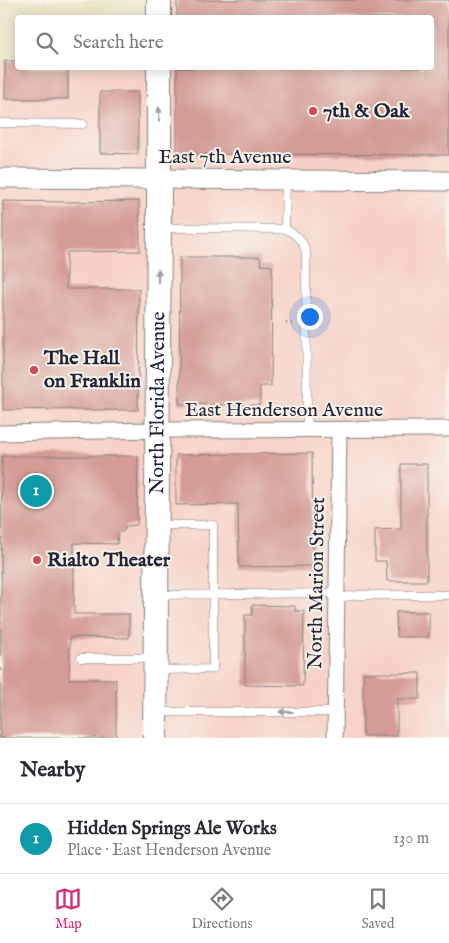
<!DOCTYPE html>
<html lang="en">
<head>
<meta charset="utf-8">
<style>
	body { margin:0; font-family:"IM FELL English",serif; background:#f2f2f3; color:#2b2b33 }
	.you { position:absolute; left:309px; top:316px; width:18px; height:18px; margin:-12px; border:4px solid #fff; border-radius:50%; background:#1a73e8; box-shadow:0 0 0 8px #1a73e833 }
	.badge { display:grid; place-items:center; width:32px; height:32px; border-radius:50%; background:#db2777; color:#fff; font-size:16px; font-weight:700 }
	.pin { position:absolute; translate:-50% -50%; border:2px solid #fff; box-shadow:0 1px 5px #0006 }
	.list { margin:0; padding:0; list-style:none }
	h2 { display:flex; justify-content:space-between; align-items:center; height:65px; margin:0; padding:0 20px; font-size:21px }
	h2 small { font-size:16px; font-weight:400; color:#7c7c81 }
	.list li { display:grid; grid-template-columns:32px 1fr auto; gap:15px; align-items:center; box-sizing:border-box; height:70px; padding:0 20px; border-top:1px solid #e1e1e2 }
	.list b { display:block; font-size:19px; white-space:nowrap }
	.list p { margin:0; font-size:16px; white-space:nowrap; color:#7c7c81 }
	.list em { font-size:16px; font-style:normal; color:#7c7c81 }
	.icon { flex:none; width:28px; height:28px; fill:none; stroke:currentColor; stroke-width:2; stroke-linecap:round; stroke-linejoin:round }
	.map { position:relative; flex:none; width:449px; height:738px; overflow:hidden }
	.search { position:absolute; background:#fff; box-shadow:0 2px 12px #0003; left:15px; right:15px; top:15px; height:55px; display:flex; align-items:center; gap:12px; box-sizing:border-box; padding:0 18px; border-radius:5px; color:#7c7c81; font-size:19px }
	.sheet { height:135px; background:#fff }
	nav { display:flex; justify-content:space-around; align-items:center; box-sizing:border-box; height:70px; border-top:1px solid #e1e1e2; background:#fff; font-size:14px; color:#7c7c81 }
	nav a { display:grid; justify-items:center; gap:2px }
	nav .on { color:#db2777 }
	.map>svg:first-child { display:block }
</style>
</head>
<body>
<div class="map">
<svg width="449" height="738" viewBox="0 0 449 738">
	<rect width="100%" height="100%" fill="#f7f3e8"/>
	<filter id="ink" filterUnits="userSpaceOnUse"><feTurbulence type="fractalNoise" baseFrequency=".02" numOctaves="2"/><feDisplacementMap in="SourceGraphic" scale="10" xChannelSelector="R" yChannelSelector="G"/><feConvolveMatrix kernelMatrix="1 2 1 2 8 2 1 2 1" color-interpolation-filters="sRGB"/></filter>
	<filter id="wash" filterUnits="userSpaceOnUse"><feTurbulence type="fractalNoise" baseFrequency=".0096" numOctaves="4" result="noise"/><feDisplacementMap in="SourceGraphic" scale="20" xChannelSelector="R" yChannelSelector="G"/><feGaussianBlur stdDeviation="1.12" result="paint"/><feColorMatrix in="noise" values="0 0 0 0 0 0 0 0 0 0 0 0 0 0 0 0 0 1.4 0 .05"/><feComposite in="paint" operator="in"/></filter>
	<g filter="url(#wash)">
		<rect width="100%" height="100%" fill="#e9e3c3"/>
		<polygon fill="#f7d1c8" points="168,0 449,0 449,738 0,738 0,63 17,63 18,68 432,68 432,18 168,17"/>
		<g id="blocks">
			<g fill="#d49c97">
				<polygon points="177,0 449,0 449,155 177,154 177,68 432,68 432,18 177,18"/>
				<polygon points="5,61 18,61 18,68 68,68 68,99 5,99"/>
				<polygon points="100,92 138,92 138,154 100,153"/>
				<polygon points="3,201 67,202 139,201 140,251 67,252 66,269 66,289 139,289 138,410 72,410 72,409 3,410"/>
				<polygon points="180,257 260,257 261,265 272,266 271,386 260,386 260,405 179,404"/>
				<polygon points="312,453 313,566 239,567 238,504 176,505 176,455"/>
				<polygon points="2,456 138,456 137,525 126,526 124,531 118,533 117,544 74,543 74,614 129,614 129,638 70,637 69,679 116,679 116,738 0,738"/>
				<polygon points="401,464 427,464 427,581 387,581 386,561 375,561 375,530 401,529"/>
				<polygon points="252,605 295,606 295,611 304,611 303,686 245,685 245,615 252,615"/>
				<polygon points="396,612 429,612 429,637 397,637"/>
				<polygon points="363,673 420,673 420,699 397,699 397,736 363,736"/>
			</g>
		</g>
	</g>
	<g filter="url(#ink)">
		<use href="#blocks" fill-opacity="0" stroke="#86827f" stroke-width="1"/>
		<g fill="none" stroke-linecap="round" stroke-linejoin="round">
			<defs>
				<g id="service">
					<polyline points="0,123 83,124"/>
					<path d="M161 228H182L285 229C297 235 302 239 306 252L307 430"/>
					<polyline points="285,229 286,181"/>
					<polyline points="158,595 337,593"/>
					<polyline points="337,598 358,595 449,595"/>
					<polyline points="81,658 153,658"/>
					<polyline points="158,670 213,669 213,525 158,525"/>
					<polyline points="157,712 335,712"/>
				</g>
				<g id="minor">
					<polyline points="0,433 157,430 449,429"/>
					<polyline points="335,738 339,430"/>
				</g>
				<polyline id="tertiary" points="0,178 449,181"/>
				<g id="primary">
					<polyline points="159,0 159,18"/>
					<path id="s1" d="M155 738 159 228V68"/>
				</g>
			</defs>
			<use href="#service" stroke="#86827f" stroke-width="9"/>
			<use href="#minor" stroke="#86827f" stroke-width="17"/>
			<use href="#tertiary" stroke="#86827f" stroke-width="21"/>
			<use href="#primary" stroke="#86827f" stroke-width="26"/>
			<polyline stroke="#86827f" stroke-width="3" stroke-dasharray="1 4" stroke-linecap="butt" points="286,323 296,324"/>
			<use href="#service" stroke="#fff" stroke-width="8"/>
			<use href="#minor" stroke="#fff" stroke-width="15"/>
			<use href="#tertiary" stroke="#fff" stroke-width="19"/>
			<use href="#primary" stroke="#fff" stroke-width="24"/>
		</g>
		<defs><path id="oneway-solid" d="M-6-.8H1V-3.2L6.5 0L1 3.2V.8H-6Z" transform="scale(1.25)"/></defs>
		<g fill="#9c9ca7">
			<use href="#oneway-solid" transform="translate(159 114) rotate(-90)"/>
			<use href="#oneway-solid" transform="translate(158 276) rotate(-90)"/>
			<use href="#oneway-solid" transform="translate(286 712) rotate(-180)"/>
		</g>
	</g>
	<g fill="#d1495b" stroke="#f7f3e8" stroke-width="2">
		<circle cx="313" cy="111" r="5"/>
		<circle cx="34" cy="370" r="5"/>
		<circle cx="37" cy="560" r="5"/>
	</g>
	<g text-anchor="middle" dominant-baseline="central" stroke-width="4" stroke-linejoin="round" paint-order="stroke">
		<g font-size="20" font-weight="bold" fill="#22223b" stroke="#f7f3e8" text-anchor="start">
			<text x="323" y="111">7th &amp; Oak</text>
			<text x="44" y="358">The Hall<tspan x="44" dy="23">on Franklin</tspan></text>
			<text x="47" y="560">Rialto Theater</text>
		</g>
		<g font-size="20" fill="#22223b" stroke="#f7f3e8">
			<text x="225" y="157">East 7th Avenue</text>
			<text stroke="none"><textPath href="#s1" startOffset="335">North Florida Avenue</textPath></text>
			<text x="284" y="410">East Henderson Avenue</text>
			<text transform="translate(317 583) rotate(-89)">North Marion Street</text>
		</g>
	</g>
</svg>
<div class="you"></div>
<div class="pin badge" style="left:36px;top:491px;background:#0f9aa8">1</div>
<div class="search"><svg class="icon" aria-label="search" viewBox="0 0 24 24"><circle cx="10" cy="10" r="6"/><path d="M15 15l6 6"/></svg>Search here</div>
</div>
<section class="sheet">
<h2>Nearby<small></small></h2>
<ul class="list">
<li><span class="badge" style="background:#0f9aa8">1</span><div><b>Hidden Springs Ale Works</b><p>Place · East Henderson Avenue</p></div><em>130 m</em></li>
</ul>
</section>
<nav>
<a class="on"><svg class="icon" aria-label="map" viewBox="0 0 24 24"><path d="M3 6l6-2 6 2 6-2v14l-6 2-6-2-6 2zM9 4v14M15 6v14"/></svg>Map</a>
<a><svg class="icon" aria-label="directions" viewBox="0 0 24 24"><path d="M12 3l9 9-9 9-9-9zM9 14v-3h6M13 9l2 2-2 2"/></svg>Directions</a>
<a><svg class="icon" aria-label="saved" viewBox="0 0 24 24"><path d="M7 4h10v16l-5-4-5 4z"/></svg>Saved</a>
</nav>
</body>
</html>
